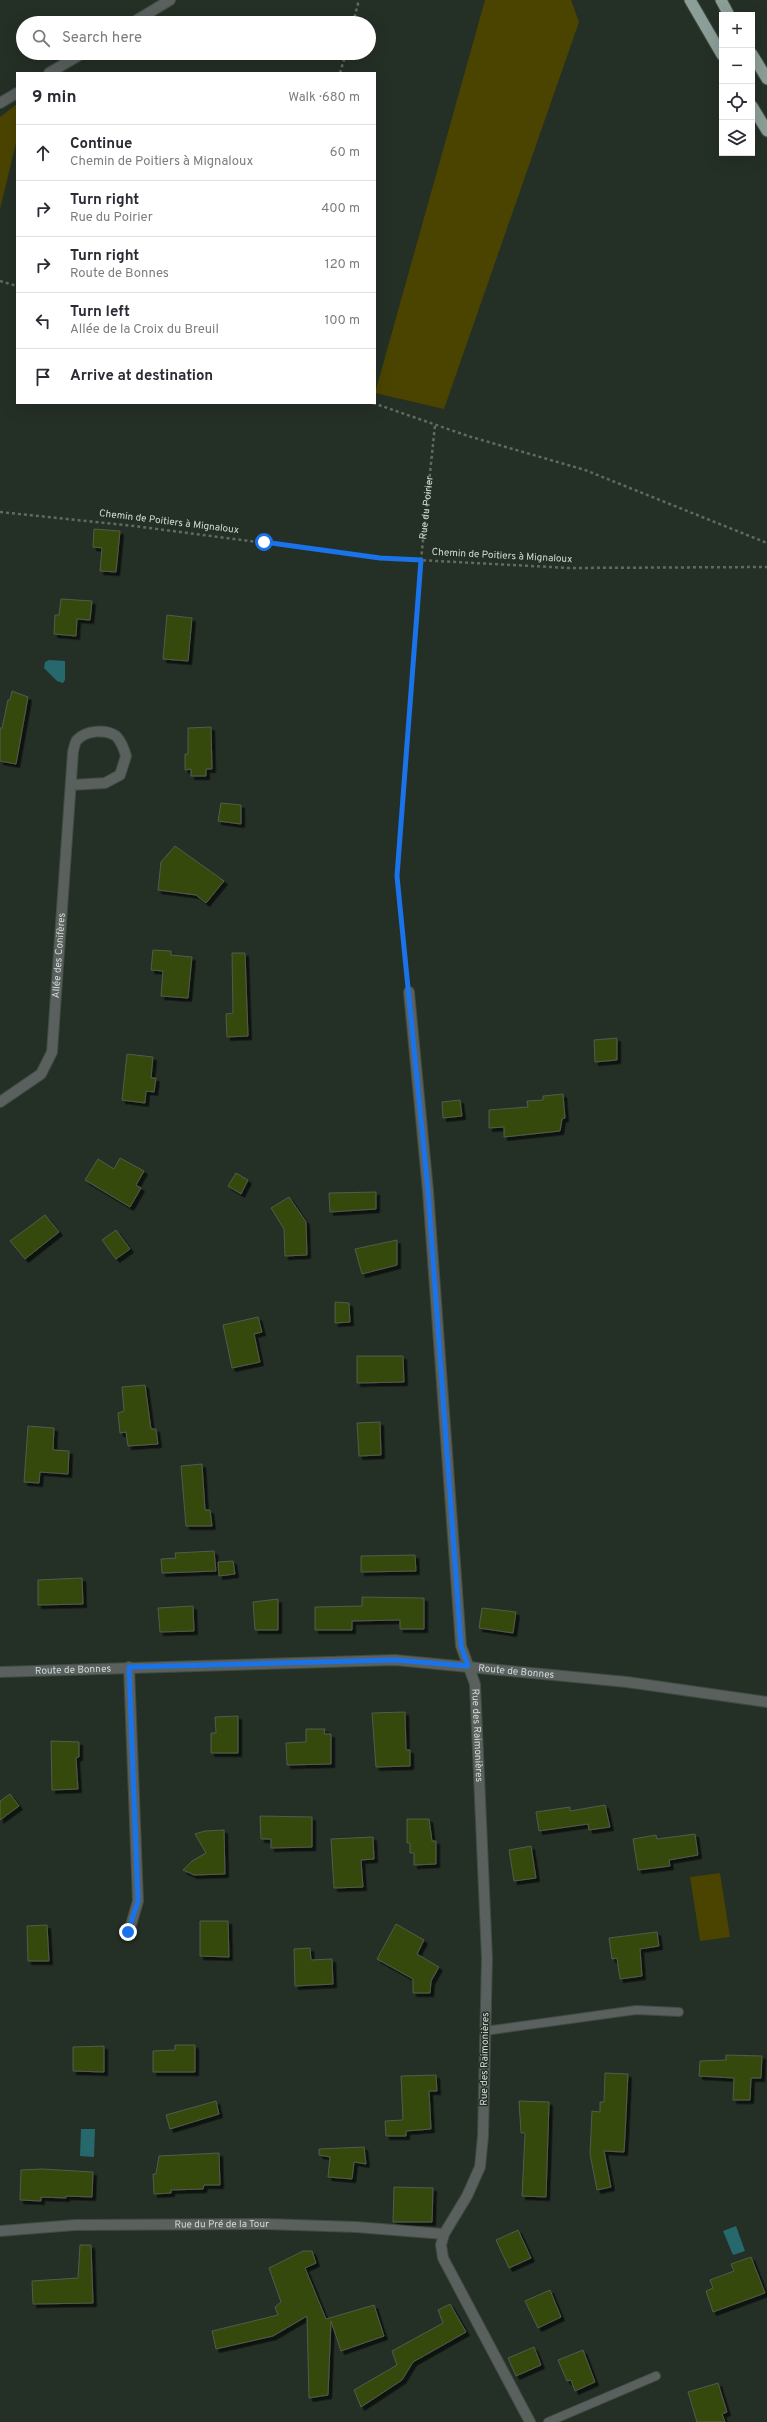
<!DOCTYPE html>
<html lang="en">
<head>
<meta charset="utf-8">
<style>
	body { margin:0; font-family:Overpass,sans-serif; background:#f7f7f7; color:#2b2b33 }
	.controls { position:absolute; right:12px; top:12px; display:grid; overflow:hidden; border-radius:0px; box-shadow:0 4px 16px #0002 }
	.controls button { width:36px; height:36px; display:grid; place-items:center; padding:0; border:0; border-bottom:1px solid #e1e1e2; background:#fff; color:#2b2b33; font:20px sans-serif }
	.stop { position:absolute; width:12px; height:12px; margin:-9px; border:3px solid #1a73e8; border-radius:50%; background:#fff }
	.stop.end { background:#1a73e8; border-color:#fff; box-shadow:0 1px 4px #0008 }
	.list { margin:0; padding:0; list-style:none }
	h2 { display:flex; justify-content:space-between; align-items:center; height:52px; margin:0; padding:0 16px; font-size:17px }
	h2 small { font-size:13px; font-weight:400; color:#7c7c81 }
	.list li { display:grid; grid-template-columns:26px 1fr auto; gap:12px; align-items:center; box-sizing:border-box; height:56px; padding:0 16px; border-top:1px solid #e1e1e2 }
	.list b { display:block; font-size:15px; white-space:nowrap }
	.list p { margin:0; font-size:13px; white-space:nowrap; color:#7c7c81 }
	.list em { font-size:13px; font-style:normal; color:#7c7c81 }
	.icon { flex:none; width:22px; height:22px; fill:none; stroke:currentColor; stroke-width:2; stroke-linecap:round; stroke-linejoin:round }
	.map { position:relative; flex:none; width:767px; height:2422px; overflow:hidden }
	.search { position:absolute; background:#fff; box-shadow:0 4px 16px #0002; left:16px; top:16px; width:360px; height:44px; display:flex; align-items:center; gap:10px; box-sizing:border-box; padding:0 14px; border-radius:22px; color:#7c7c81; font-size:15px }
	.panel { position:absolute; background:#fff; box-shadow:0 4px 16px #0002; left:16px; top:72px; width:360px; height:332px; border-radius:0px }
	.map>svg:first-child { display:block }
</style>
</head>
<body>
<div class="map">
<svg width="767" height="2422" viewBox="0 0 767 2422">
	<defs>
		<filter id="shadow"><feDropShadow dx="3.5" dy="3.5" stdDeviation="0" flood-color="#0009"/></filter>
	</defs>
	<rect width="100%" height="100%" fill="#242f26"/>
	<g fill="#4b4400">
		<polygon points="485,0 571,0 579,22 444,409 375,393"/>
		<polygon points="17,104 17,139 0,209 0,117"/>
		<polygon points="720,1873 730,1937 700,1941 690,1877"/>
	</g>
	<g fill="#27686c">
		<polygon points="49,660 65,661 65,680 63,683 57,681 44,668 45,662"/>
		<polygon points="81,2129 95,2129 94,2157 80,2156"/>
		<polygon points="736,2226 745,2251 733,2255 723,2231"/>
	</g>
	<g fill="#354a0e" stroke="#545a4c" filter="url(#shadow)">
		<polygon points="94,529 120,531 116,572 100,571 102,548 93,547"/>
		<polygon points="61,599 92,601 90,620 77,619 76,636 54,634 55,615 59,615"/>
		<polygon points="167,615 192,618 188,661 163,659"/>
		<polygon points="12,691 28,697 16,764 0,761 0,728 2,728 8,700 10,700"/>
		<polygon points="211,727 212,769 206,769 206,776 191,776 191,769 185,770 185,754 188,754 188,728"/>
		<polygon points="221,803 241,805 241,824 218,821"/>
		<polygon points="175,846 224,881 206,903 196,895 158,890 161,862"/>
		<polygon points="153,950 171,951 171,955 192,957 188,998 161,996 163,971 151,970"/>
		<polygon points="232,953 245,953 248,1036 227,1037 226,1014 233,1013"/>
		<polygon points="617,1038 617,1060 595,1062 594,1040"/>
		<polygon points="127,1054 153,1057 151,1078 156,1078 154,1092 146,1091 145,1103 122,1100"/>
		<polygon points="563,1094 565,1118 562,1119 560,1131 504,1137 504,1127 489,1128 489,1110 528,1107 527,1101 543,1100 543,1096"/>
		<polygon points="460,1100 462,1116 443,1118 442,1102"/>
		<polygon points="120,1158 144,1171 136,1185 141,1188 130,1207 85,1180 98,1159 114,1169"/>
		<polygon points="236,1173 248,1180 241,1194 228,1186"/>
		<polygon points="376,1192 376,1209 330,1212 329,1193"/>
		<polygon points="289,1197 306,1222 307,1255 285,1256 284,1229 271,1208"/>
		<polygon points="45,1215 59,1232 25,1259 10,1241"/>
		<polygon points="116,1230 130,1249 116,1259 102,1240"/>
		<polygon points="397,1240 397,1265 362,1274 355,1249"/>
		<polygon points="335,1302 349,1303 350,1322 335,1323"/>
		<polygon points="258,1317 262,1332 254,1334 260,1362 232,1368 223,1325"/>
		<polygon points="357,1356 403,1356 404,1382 357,1383"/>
		<polygon points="145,1385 151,1429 156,1429 158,1444 128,1446 126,1432 120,1433 118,1413 124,1411 122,1387"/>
		<polygon points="380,1422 381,1455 359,1456 357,1423"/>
		<polygon points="28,1426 54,1428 53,1450 69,1451 68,1474 40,1472 39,1483 24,1482"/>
		<polygon points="202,1464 205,1510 210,1510 212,1526 186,1526 181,1466"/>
		<polygon points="214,1551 216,1571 162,1573 161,1559 176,1558 175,1553"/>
		<polygon points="415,1555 416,1571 361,1572 361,1556"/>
		<polygon points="233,1561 235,1574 219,1576 218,1562"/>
		<polygon points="82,1578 83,1604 38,1605 38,1580"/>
		<polygon points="362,1597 424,1598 424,1629 400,1629 400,1620 352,1621 352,1630 315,1630 315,1607 362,1606"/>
		<polygon points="278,1599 278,1630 255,1630 253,1602"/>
		<polygon points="193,1606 194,1631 160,1632 158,1608"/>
		<polygon points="482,1608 516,1612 513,1633 479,1628"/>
		<polygon points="405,1712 406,1750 410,1750 410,1766 376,1767 372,1713"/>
		<polygon points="238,1716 238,1753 211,1753 211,1733 216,1733 215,1717"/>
		<polygon points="306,1729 325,1729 324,1734 331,1734 331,1764 287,1765 286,1743 306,1742"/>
		<polygon points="51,1741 79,1742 79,1757 76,1758 78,1789 52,1790"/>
		<polygon points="10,1794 19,1806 0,1820 0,1801"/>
		<polygon points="605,1805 610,1827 589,1830 588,1824 539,1831 536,1812 570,1807 570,1811"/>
		<polygon points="260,1816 312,1817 312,1847 271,1848 271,1839 261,1839"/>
		<polygon points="407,1819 429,1819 432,1841 436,1841 436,1864 414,1865 414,1853 410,1853 410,1843 407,1843"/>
		<polygon points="224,1830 225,1874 194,1875 183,1870 192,1861 206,1853 195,1834 205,1831"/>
		<polygon points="695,1834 698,1855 669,1860 670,1866 638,1870 633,1839 656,1835 657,1839"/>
		<polygon points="373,1837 374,1859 361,1860 363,1887 334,1888 331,1839"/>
		<polygon points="531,1846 536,1878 514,1881 509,1850"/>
		<polygon points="200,1921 228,1921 229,1957 200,1956"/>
		<polygon points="396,1924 424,1940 417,1954 439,1967 431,1981 430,1993 413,1993 413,1979 377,1959"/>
		<polygon points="47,1925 49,1961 28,1961 27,1926"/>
		<polygon points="657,1932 659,1946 640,1949 642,1976 620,1979 617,1958 612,1959 609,1938"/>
		<polygon points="310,1948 311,1960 332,1959 333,1984 295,1986 294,1949"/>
		<polygon points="175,2045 195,2045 195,2072 153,2072 153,2051 175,2050"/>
		<polygon points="104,2046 104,2072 73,2071 73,2047"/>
		<polygon points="726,2055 762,2056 761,2078 751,2078 750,2100 733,2100 734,2078 699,2076 700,2061 726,2060"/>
		<polygon points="605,2073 628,2074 625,2135 624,2152 604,2151 611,2187 597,2190 590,2154 592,2111 600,2112 600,2102 604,2102"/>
		<polygon points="436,2075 437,2091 429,2091 431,2129 406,2131 406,2136 386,2136 385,2121 403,2120 401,2076"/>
		<polygon points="216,2101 219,2114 170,2129 166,2115"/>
		<polygon points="519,2101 549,2102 546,2197 522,2196 525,2133 521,2133"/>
		<polygon points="364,2147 366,2164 354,2162 352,2179 328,2177 330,2157 319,2155 319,2149"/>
		<polygon points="219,2153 220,2185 204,2185 203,2189 171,2190 171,2193 154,2194 153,2174 156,2174 159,2156"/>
		<polygon points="42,2169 93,2172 92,2197 66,2196 66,2198 41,2197 41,2201 20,2200 21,2170"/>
		<polygon points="394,2187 433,2188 432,2222 393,2222"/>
		<polygon points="518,2230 531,2258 509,2268 496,2240"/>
		<polygon points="80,2245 91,2245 93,2303 33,2304 32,2281 78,2278"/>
		<polygon points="303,2251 312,2251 316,2263 305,2268 326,2319 374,2305 384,2336 341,2351 331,2321 328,2395 309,2398 307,2316 273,2336 216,2349 212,2331 278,2315 275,2307 281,2302 269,2268"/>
		<polygon points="751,2257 765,2293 713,2312 706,2291 713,2288 710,2280 734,2271 731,2264"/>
		<polygon points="550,2290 561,2317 538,2328 525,2301"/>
		<polygon points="450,2304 466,2332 413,2362 402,2380 361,2407 354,2390 397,2365 392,2351 443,2323 438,2310"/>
		<polygon points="534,2347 541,2365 516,2376 508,2358"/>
		<polygon points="583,2350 595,2382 575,2391 571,2380 567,2381 558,2360"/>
		<polygon points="718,2383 727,2412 722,2414 725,2422 697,2422 688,2392"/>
	</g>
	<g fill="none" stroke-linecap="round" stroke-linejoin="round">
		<defs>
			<g id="service">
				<polyline points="485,2031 636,2010 679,2012"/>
				<polyline points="548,2422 656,2376"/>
			</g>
			<g id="minor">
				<polyline points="132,23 170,0"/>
				<polyline points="49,73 83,53"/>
				<polyline points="0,103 17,93"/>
				<path id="s2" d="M409 992 428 1191 461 1646 475 1684 487 1958 483 2136 480 2167 467 2196 444 2234 441 2245 443 2258 530 2422"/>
				<path id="s3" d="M0 1102 41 1074 52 1052 73 752C74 748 75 742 77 740 86 730 106 729 116 736 121 741 124 749 126 756L120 775 105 783 71 785"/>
				<polyline points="129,1932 138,1901 129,1667"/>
				<path id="s4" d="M0 2231 75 2225 265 2224 356 2227 444 2234"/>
			</g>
			<g id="tertiary">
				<path id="s5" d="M0 1672 395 1660 627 1682 767 1702"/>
			</g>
			<g id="trunk">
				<polyline points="690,0 722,55"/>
				<polyline points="721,0 729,15"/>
				<polyline points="752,54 767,79"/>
				<polyline points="752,106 767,131"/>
			</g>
		</defs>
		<use href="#service" stroke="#404b42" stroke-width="10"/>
		<use href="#minor" stroke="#404b42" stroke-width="12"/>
		<use href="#tertiary" stroke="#404b42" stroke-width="12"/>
		<use href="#trunk" stroke="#404b42" stroke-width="13"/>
		<g stroke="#606a62" stroke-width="2.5" stroke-dasharray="3 3" stroke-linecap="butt">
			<polyline points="353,23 359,0"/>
			<polyline points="340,73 346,53"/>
			<polyline points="0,281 17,286"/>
			<polyline points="373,403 468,436 585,470 767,543"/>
			<polyline points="0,512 134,526 380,558 569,568 767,567"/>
			<path id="s1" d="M407 979 397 876 421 560 435 425"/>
		</g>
		<use href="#service" stroke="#59605e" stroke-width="8"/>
		<use href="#minor" stroke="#59605e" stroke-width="10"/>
		<use href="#tertiary" stroke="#59605e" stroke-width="10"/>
		<use href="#trunk" stroke="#8c9e98" stroke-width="11"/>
	</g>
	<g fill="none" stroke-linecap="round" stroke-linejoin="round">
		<polyline stroke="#1a73e8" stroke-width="5" points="128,1932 138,1901 129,1667 395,1660 468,1666 461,1646 428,1191 397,876 421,560 380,558 264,542"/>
	</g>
	<g text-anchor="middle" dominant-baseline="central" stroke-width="3" stroke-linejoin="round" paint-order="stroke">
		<g font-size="10" fill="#d3dbd5" stroke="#242f26">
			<text stroke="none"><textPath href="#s1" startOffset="473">Rue du Poirier</textPath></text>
			<text transform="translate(169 522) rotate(7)">Chemin de Poitiers à Mignaloux</text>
			<text transform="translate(502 556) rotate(3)">Chemin de Poitiers à Mignaloux</text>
			<text stroke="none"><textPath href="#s3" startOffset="171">Allée des Conifères</textPath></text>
			<text stroke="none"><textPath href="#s5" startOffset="73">Route de Bonnes</textPath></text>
			<text stroke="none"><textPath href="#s5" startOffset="517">Route de Bonnes</textPath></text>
			<text stroke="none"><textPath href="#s2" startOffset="748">Rue des Raimonières</textPath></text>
			<text transform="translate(485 2059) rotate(-89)">Rue des Raimonières</text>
			<text stroke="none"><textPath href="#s4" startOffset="222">Rue du Pré de la Tour</textPath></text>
		</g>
	</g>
</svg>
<div class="controls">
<button>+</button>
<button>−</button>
<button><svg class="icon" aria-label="locate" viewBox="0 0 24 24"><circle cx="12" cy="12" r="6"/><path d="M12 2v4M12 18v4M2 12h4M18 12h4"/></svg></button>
<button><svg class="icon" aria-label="layers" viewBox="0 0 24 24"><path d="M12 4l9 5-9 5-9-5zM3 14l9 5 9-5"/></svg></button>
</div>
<div class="stop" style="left:264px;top:542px"></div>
<div class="stop end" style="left:128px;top:1932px"></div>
<div class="search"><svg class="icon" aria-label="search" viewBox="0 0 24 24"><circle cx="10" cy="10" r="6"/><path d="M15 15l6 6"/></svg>Search here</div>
<section class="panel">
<h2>9 min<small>Walk · 680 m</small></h2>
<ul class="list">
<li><svg class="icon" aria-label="ahead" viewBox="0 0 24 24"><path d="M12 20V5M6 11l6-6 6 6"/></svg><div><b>Continue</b><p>Chemin de Poitiers à Mignaloux</p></div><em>60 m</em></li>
<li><svg class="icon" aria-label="right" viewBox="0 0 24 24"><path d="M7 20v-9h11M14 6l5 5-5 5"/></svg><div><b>Turn right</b><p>Rue du Poirier</p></div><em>400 m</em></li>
<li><svg class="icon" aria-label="right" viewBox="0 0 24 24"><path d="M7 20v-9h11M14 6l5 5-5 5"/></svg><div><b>Turn right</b><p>Route de Bonnes</p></div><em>120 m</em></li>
<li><svg class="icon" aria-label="left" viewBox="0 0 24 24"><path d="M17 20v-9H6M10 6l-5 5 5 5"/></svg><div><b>Turn left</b><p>Allée de la Croix du Breuil</p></div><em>100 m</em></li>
<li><svg class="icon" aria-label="arrive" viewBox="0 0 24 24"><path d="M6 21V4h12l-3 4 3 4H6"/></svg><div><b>Arrive at destination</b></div></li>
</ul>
</section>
</div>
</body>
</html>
